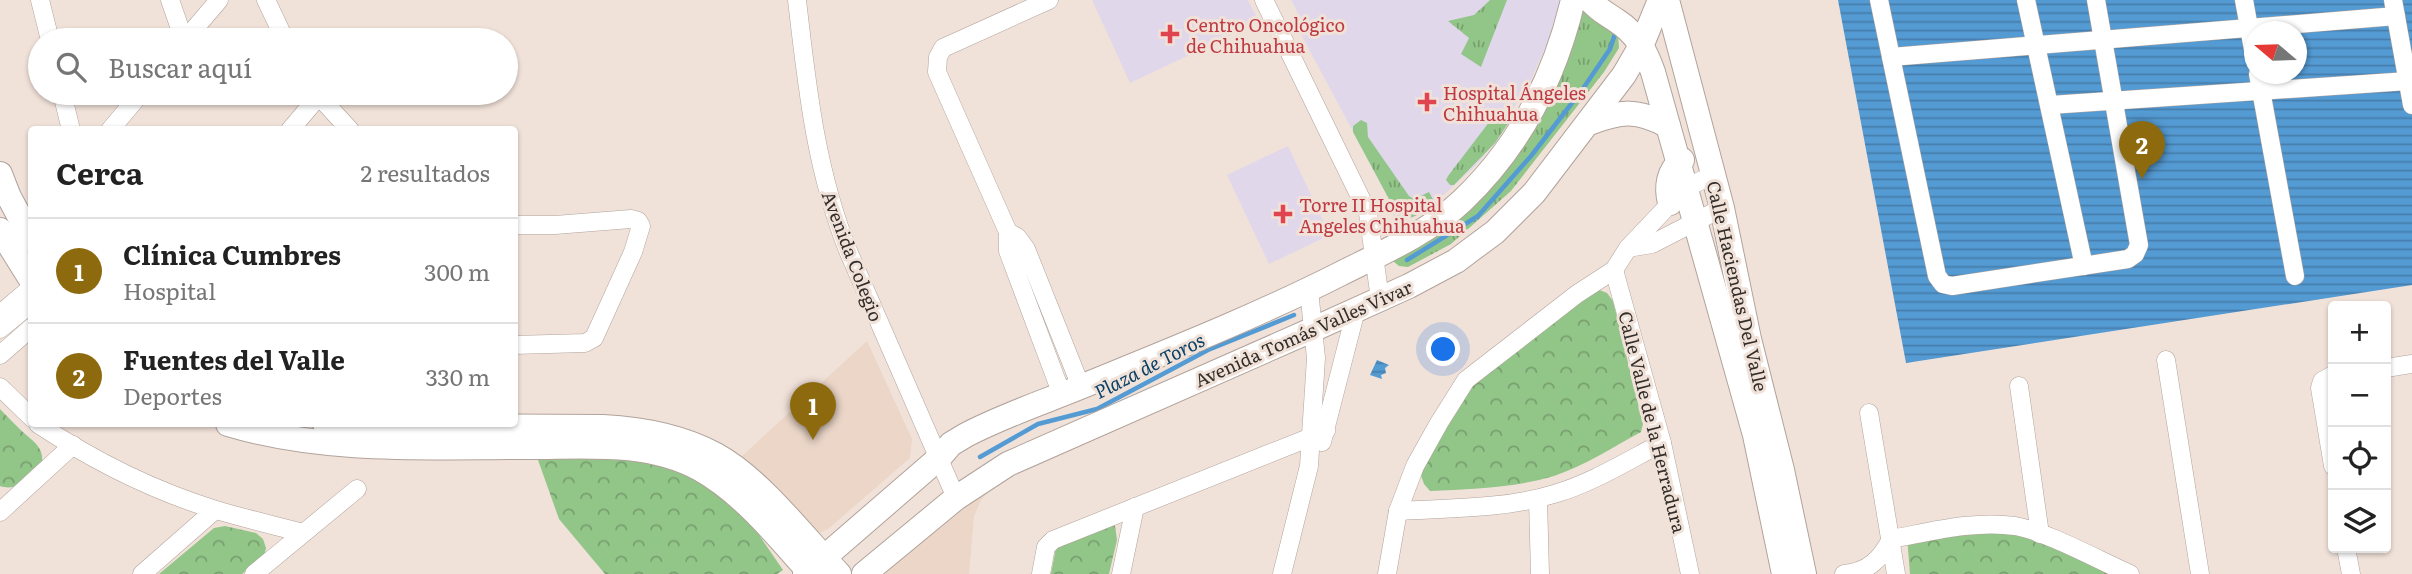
<!DOCTYPE html>
<html lang="es">
<head>
<meta charset="utf-8">
<style>
	body { margin:0; font-family:Literata,serif; background:#f6f6f6; color:#222 }
	.controls { position:absolute; right:21px; bottom:21px; display:grid; overflow:hidden; border-radius:7px; box-shadow:0 2px 5px #0004 }
	.controls button { width:63px; height:63px; display:grid; place-items:center; padding:0; border:0; border-bottom:2px solid #e0e0e0; background:#fff; color:#222; font:35px sans-serif }
	.compass { position:absolute; left:2244px; top:21px; width:63px; height:63px; border-radius:50%; background:#fff; box-shadow:0 2px 5px #0004; rotate:289deg }
	.you { position:absolute; left:1444px; top:350px; width:24px; height:24px; margin:-18px; border:5px solid #fff; border-radius:50%; background:#1a73e8; box-shadow:0 0 0 10px #1a73e833 }
	.badge { display:grid; place-items:center; width:46px; height:46px; border-radius:50%; background:#8d6a0d; color:#fff; font-size:23px; font-weight:700 }
	.pin { position:absolute; translate:-50% -58px; filter:drop-shadow(0 2px 4px #0008) }
	.pin::after { content:''; position:absolute; top:37px; width:24px; height:21px; background:inherit; clip-path:polygon(0 0,100% 0,50% 100%) }
	.list { margin:0; padding:0; list-style:none }
	h2 { display:flex; justify-content:space-between; align-items:center; height:91px; margin:0; padding:0 28px; font-size:30px }
	h2 small { font-size:23px; font-weight:400; color:#767676 }
	.list li { display:grid; grid-template-columns:46px 1fr auto; gap:21px; align-items:center; box-sizing:border-box; height:105px; padding:0 28px; border-top:2px solid #e0e0e0 }
	.list b { display:block; font-size:26px; white-space:nowrap }
	.list p { margin:0; font-size:23px; white-space:nowrap; color:#767676 }
	.list em { font-size:23px; font-style:normal; color:#767676 }
	.icon { flex:none; width:38px; height:38px; fill:none; stroke:currentColor; stroke-width:2; stroke-linecap:round; stroke-linejoin:round }
	.map { position:relative; flex:none; width:2412px; height:574px; overflow:hidden }
	.search { position:absolute; background:#fff; box-shadow:0 2px 5px #0004; left:28px; top:28px; width:490px; height:77px; display:flex; align-items:center; gap:18px; box-sizing:border-box; padding:0 24px; border-radius:38px; color:#767676; font-size:26px }
	.panel { position:absolute; background:#fff; box-shadow:0 2px 5px #0004; left:28px; top:126px; width:490px; height:301px; border-radius:7px }
	.map>svg:first-child { display:block }
</style>
</head>
<body>
<div class="map">
<svg width="2412" height="574" viewBox="0 0 2412 574">
	<defs>
		<pattern id="grass-tufts" width="24" height="20" patternUnits="userSpaceOnUse" patternTransform="scale(1.75)"><rect width="24" height="20" fill="#92c588"/><path d="M3 7l-1-3M5 7V3M7 7l1-3M15 17l-1-3M17 17v-4M19 17l1-3" fill="none" stroke="#78a06f"/></pattern>
		<pattern id="park-crowns" width="20" height="18" patternUnits="userSpaceOnUse" patternTransform="scale(1.75)"><rect width="20" height="18" fill="#92c588"/><path d="M2 6a3 3 0 1 1 6 0M12 15a3 3 0 1 1 6 0" fill="none" stroke="#78a06f"/></pattern>
		<pattern id="water-rules" width="6" height="5" patternUnits="userSpaceOnUse" patternTransform="scale(1.75)"><rect width="6" height="5" fill="#549ad3"/><path d="M0 2.5h6" fill="none" stroke="#467eab"/></pattern>
	</defs>
	<rect width="100%" height="100%" fill="#f1e2d9"/>
	<g fill="#ebd6c8">
		<polygon points="867,341 912,439 910,458 828,529 817,534 742,456"/>
		<polygon points="995,485 981,500 974,516 969,574 884,574 981,489"/>
	</g>
	<g fill="#e1d7eb">
		<polygon points="1092,0 1248,0 1259,22 1130,83"/>
		<polygon points="1291,0 1560,0 1548,41 1530,82 1511,113 1509,122 1495,143 1475,166 1435,203 1414,217 1406,220 1393,215 1389,208 1390,201 1295,23 1301,19"/>
		<polygon points="1288,146 1330,235 1269,264 1227,175"/>
	</g>
	<g fill="url(#grass-tufts)">
		<polygon points="1490,0 1507,0 1481,67 1461,54 1469,38 1448,21 1474,15"/>
		<polygon points="1590,10 1618,33 1619,48 1604,72 1511,191 1451,244 1408,267 1399,266 1393,261 1465,203 1580,13"/>
		<polygon points="1493,109 1509,122 1495,143 1454,185 1450,185 1446,180 1448,176 1493,117 1490,114"/>
		<path d="M1361 120 1367 123 1368 137 1409 196 1414 199 1429 192 1435 203C1420 213 1402 230 1389 208L1390 201 1353 132V126Z"/>
	</g>
	<g fill="url(#park-crowns)">
		<path d="M1597 289 1607 293 1613 301 1643 424 1641 432C1613 447 1584 466 1554 476 1514 488 1471 489 1430 491L1424 484 1419 470 1471 387Z"/>
		<path d="M0 409C8 417 16 426 25 434 37 444 44 449 42 466 28 478 18 492 0 486Z"/>
		<polygon points="546,451 659,462 717,491 748,519 783,570 777,574 605,574 559,519 538,460"/>
		<polygon points="1107,523 1115,526 1117,540 1109,574 1051,574 1056,548"/>
		<polygon points="225,526 256,533 263,539 266,548 264,556 242,574 159,574 214,528"/>
		<polygon points="1989,526 2035,535 2118,574 1910,574 1907,537"/>
	</g>
	<g fill="url(#water-rules)" fill-rule="evenodd">
		<path d="M1838 0H2412V285L1906 363ZM2254 32H2296V74H2254Z"/>
		<polygon points="1377,360 1389,365 1385,368 1386,373 1381,375 1382,379 1370,375"/>
	</g>
	<g fill="none" stroke-linecap="round" stroke-linejoin="round">
		<g stroke="#549ad3" stroke-width="4.5">
			<polyline points="1407,260 1478,216 1531,156 1582,90 1610,49 1615,34"/>
			<polyline points="980,457 1038,424 1097,409 1208,350 1294,315"/>
		</g>
		<defs>
			<g id="street">
				<polyline points="40,0 50,40"/>
				<polyline points="170,0 184,40"/>
				<polyline points="266,0 285,40"/>
				<path d="M797 0C807 87 816 172 849 253L956 498"/>
				<polyline points="1264,0 1368,213 1380,299"/>
				<polyline points="1879,0 1937,276 1943,284 1952,286 2128,259 2135,254 2139,245 2096,0"/>
				<polyline points="2026,0 2084,266"/>
				<polyline points="2244,0 2254,55"/>
				<polyline points="2393,0 2412,105"/>
				<polyline points="185,40 219,0"/>
				<polyline points="1891,57 2396,16"/>
				<polyline points="2258,74 2295,276"/>
				<polyline points="62,93 71,130"/>
				<polyline points="316,93 350,130"/>
				<polyline points="2050,105 2408,81"/>
				<polyline points="110,130 141,93"/>
				<polyline points="290,130 318,97"/>
				<polyline points="514,225 555,225 631,219 638,221 641,226 633,252 594,338 585,343 514,345"/>
				<polyline points="1008,232 937,72 938,57 943,48 1049,0"/>
				<polyline points="1628,248 1652,244 1722,208"/>
				<polyline points="1614,270 1662,443 1690,574"/>
				<polyline points="0,314 32,287"/>
				<polyline points="0,329 32,303"/>
				<polyline points="0,355 32,327"/>
				<polyline points="2166,360 2200,574"/>
				<polyline points="2386,368 2412,364"/>
				<polyline points="2333,375 2322,381 2320,388 2333,466"/>
				<polyline points="2019,386 2040,534"/>
				<polyline points="0,387 32,418"/>
				<polyline points="1062,395 1008,251 1008,232 1017,237 1026,249 1081,387"/>
				<polyline points="1869,413 1896,574"/>
				<path d="M38 424C91 459 152 490 213 509 242 518 273 525 303 533"/>
				<polyline points="1322,442 1356,310"/>
				<polyline points="1538,499 1540,574"/>
				<path d="M1398 511C1449 508 1505 509 1554 494 1592 483 1627 461 1662 443"/>
				<polyline points="0,512 73,445"/>
				<polyline points="2346,548 2351,574"/>
				<polyline points="142,574 215,510"/>
				<polyline points="254,574 357,489"/>
				<polyline points="1041,574 1046,547 1053,540 1326,431"/>
				<polyline points="1121,574 1135,507"/>
				<polyline points="1282,574 1309,466 1316,358 1309,290"/>
				<polyline points="1387,574 1398,511 1415,466 1439,423 1466,380 1577,294 1614,270 1628,248 1685,188 1713,175"/>
				<path d="M1844 574C1868 572 1881 559 1891 539 1930 532 1974 520 2015 526 2048 532 2098 560 2130 574"/>
			</g>
			<g id="secondary">
				<path d="M1590 0C1598 10 1607 14 1617 21 1637 34 1645 50 1653 72L1755 435 1784 574"/>
				<polyline points="1667,0 1722,208 1749,339 1782,470 1804,574"/>
				<path d="M1589 123C1621 111 1637 109 1668 126"/>
				<polyline points="0,174 9,197 32,240"/>
				<path d="M1670 203C1666 187 1668 171 1682 160"/>
				<polyline points="0,230 32,281"/>
				<path d="M228 424C325 453 428 447 528 447 585 447 647 440 700 469 743 493 778 537 811 574"/>
				<path d="M325 424 393 426 603 427C642 429 681 436 716 455 760 479 804 537 839 574"/>
				<path d="M805 574 939 458 951 444 966 435C1002 416 1041 403 1078 388 1166 352 1255 317 1340 274 1382 253 1428 233 1462 201 1520 146 1555 77 1573 0"/>
				<polyline points="864,574 956,498 1008,464 1314,329 1409,286 1456,261 1495,232 1534,193 1624,75 1642,44 1660,0"/>
			</g>
		</defs>
		<use href="#street" stroke="#b1a39b" stroke-width="19"/>
		<use href="#secondary" stroke="#b1a39b" stroke-width="26"/>
		<use href="#street" stroke="#fff" stroke-width="18"/>
		<use href="#secondary" stroke="#fff" stroke-width="24"/>
	</g>
	<g fill="#e0444e" stroke="#f1e2d9" stroke-width="2.5">
		<path d="M1166.5 23.5h7v7h7v7h-7v7h-7v-7h-7v-7h7z"/>
		<path d="M1423.5 91.5h7v7h7v7h-7v7h-7v-7h-7v-7h7z"/>
		<path d="M1279.5 203.5h7v7h7v7h-7v7h-7v-7h-7v-7h7z"/>
	</g>
	<g text-anchor="middle" dominant-baseline="central" stroke-width="6" stroke-linejoin="round" paint-order="stroke">
		<g font-size="18" fill="#be3a42" stroke="#f1e2d9" text-anchor="start">
			<text x="1186" y="24">Centro Oncológico<tspan x="1186" dy="21">de Chihuahua</tspan></text>
			<text x="1443" y="92">Hospital Ángeles<tspan x="1443" dy="21">Chihuahua</tspan></text>
			<text x="1299" y="204">Torre II Hospital<tspan x="1299" dy="21">Angeles Chihuahua</tspan></text>
		</g>
		<g font-size="18" fill="#332e2a" stroke="#f1e2d9">
			<text transform="translate(853 256) rotate(69)">Avenida Colegio</text>
			<text transform="translate(1738 286) rotate(77)">Calle Haciendas Del Valle</text>
			<text transform="translate(1303 333) rotate(-24)">Avenida Tomás Valles Vivar</text>
			<text transform="translate(1653 422) rotate(76)">Calle Valle de la Herradura</text>
		</g>
		<g font-size="19" font-style="italic" fill="#094066" stroke="#f1e2d9">
			<text transform="translate(1149 365) rotate(-27)">Plaza de Toros</text>
		</g>
	</g>
</svg>
<div class="controls">
<button>+</button>
<button>−</button>
<button><svg class="icon" aria-label="locate" viewBox="0 0 24 24"><circle cx="12" cy="12" r="6"/><path d="M12 2v4M12 18v4M2 12h4M18 12h4"/></svg></button>
<button><svg class="icon" aria-label="layers" viewBox="0 0 24 24"><path d="M12 4l9 5-9 5-9-5zM3 14l9 5 9-5"/></svg></button>
</div>
<svg class="compass" viewBox="-18 -18 36 36"><path d="M0-13l5 13h-10z" fill="#e53935"/><path d="M0 13l5-13h-10z" fill="#767676"/></svg>
<div class="you"></div>
<div class="pin badge" style="left:813px;top:440px">1</div>
<div class="pin badge" style="left:2142px;top:179px">2</div>
<div class="search"><svg class="icon" aria-label="search" viewBox="0 0 24 24"><circle cx="10" cy="10" r="6"/><path d="M15 15l6 6"/></svg>Buscar aquí</div>
<section class="panel">
<h2>Cerca<small>2 resultados</small></h2>
<ul class="list">
<li><span class="badge">1</span><div><b>Clínica Cumbres</b><p>Hospital</p></div><em>300 m</em></li>
<li><span class="badge">2</span><div><b>Fuentes del Valle</b><p>Deportes</p></div><em>330 m</em></li>
</ul>
</section>
</div>
</body>
</html>
